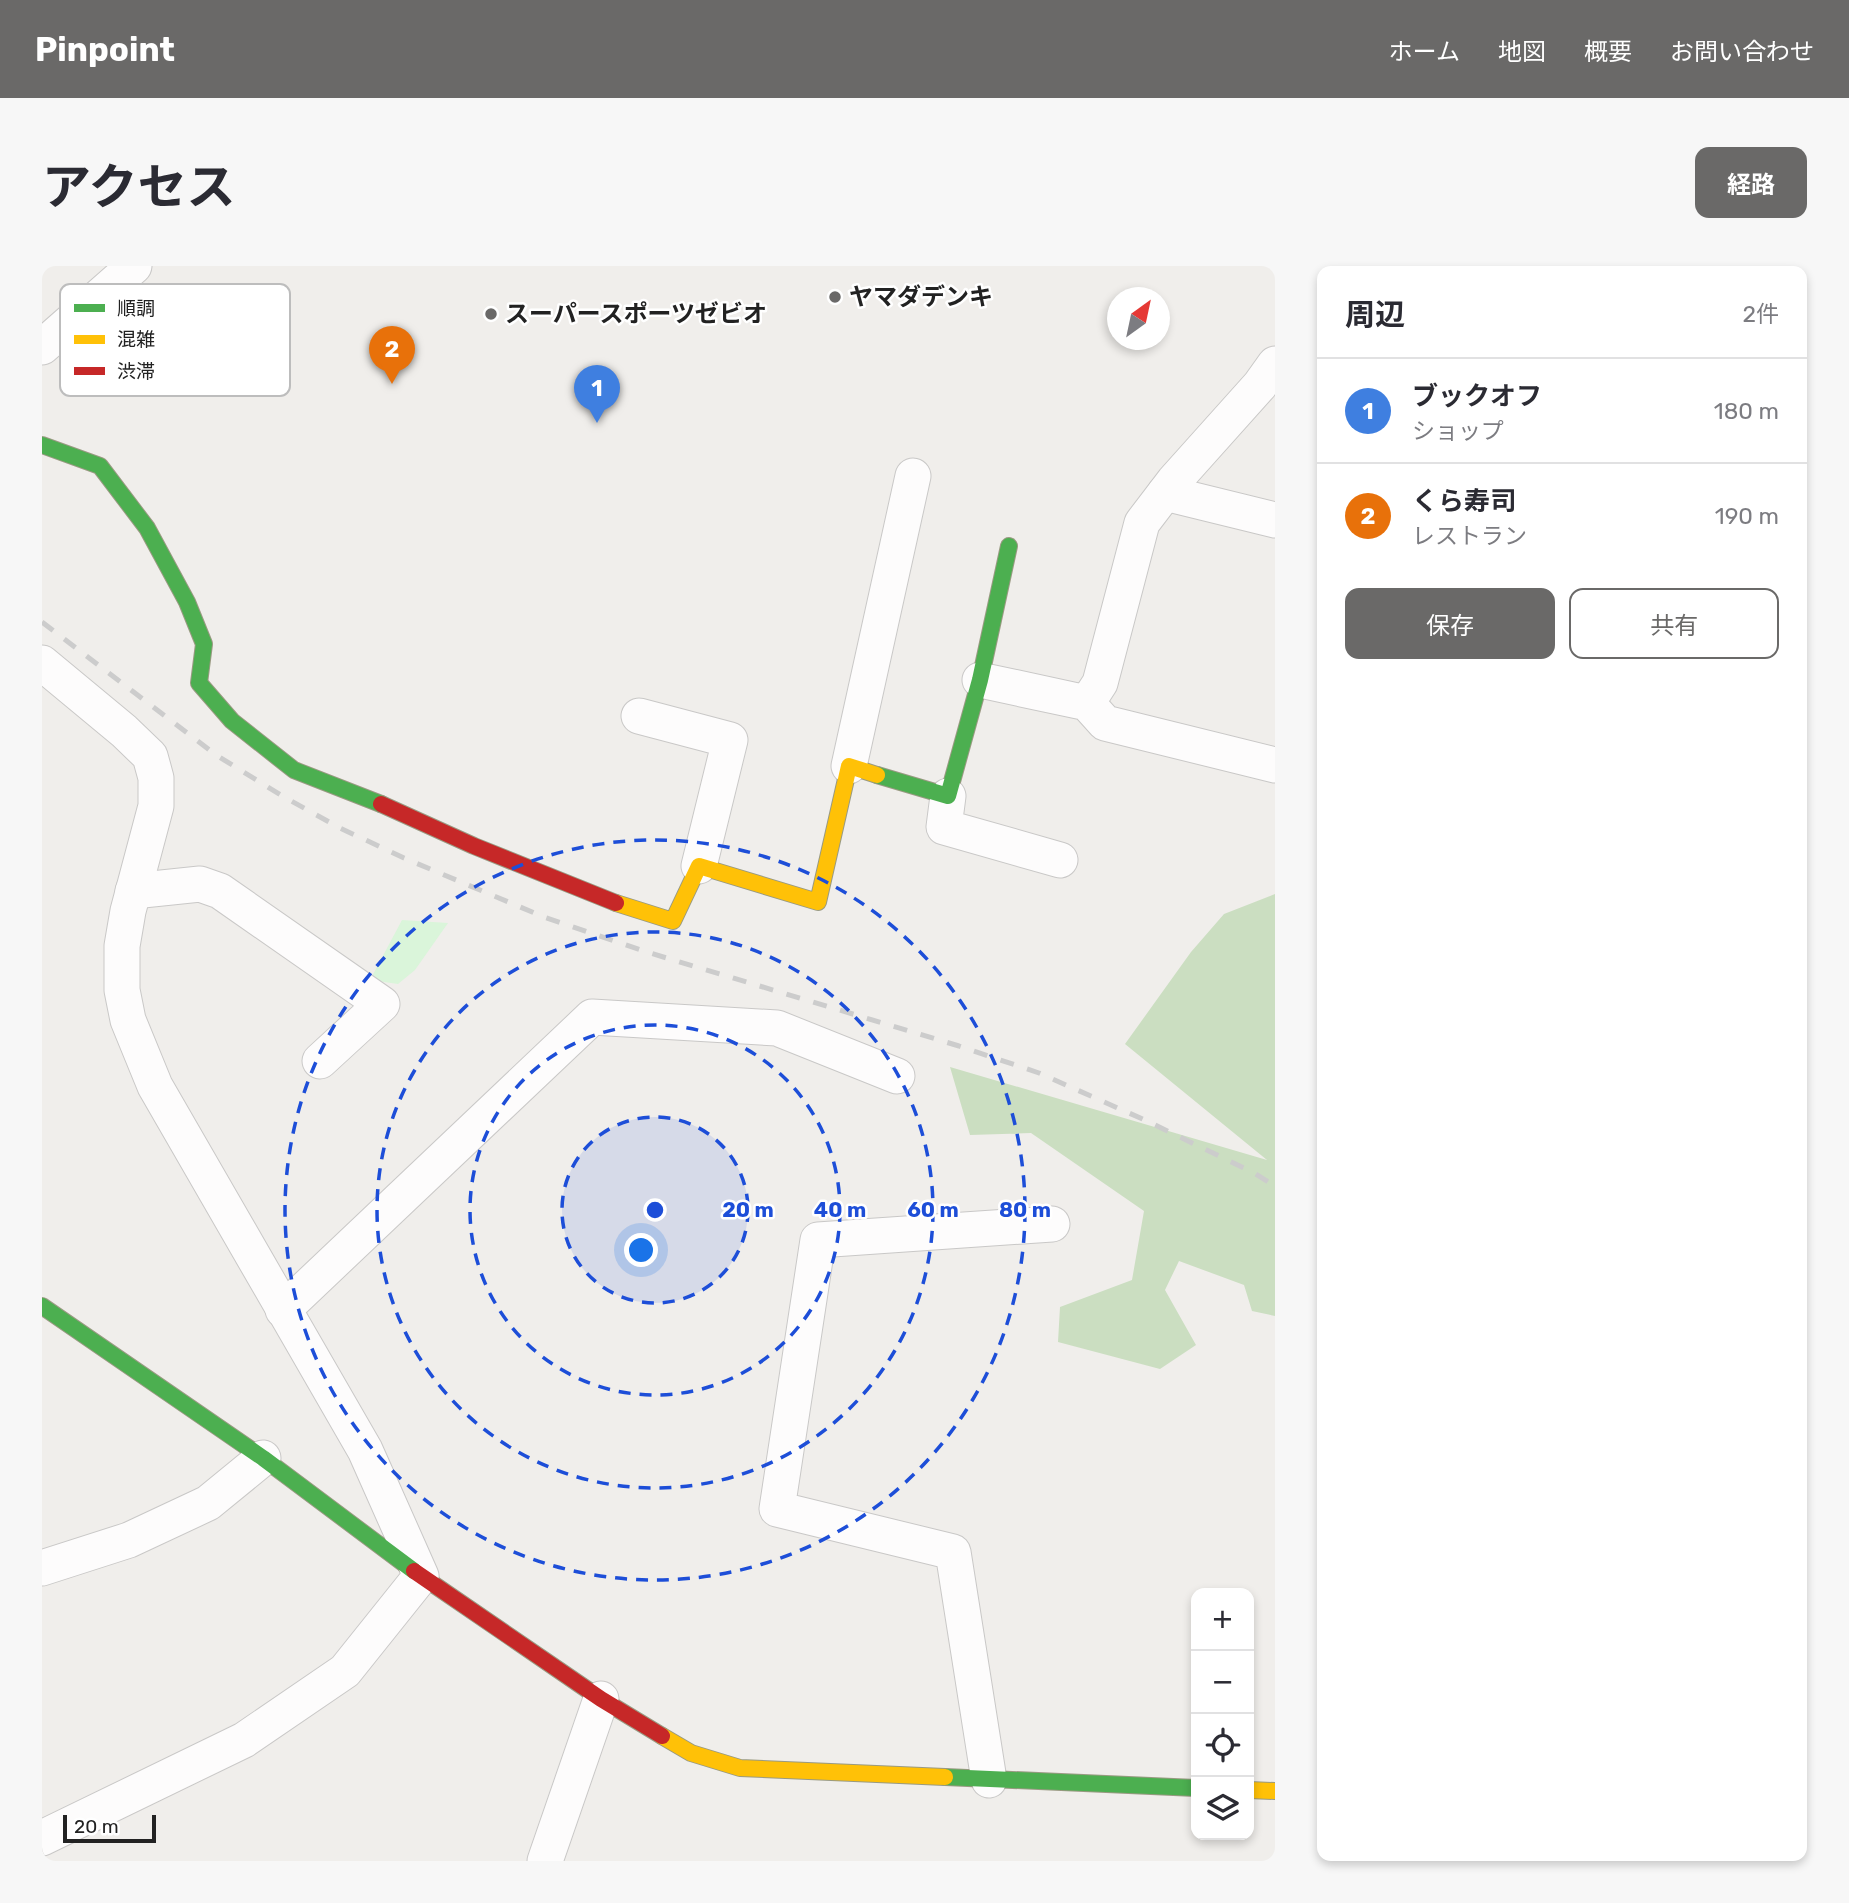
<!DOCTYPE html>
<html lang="ja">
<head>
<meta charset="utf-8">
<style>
	body { margin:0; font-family:Rubik,"Noto Sans JP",sans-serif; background:#f7f7f7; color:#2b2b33 }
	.controls { position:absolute; right:21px; bottom:21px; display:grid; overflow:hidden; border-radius:14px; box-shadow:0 4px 10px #0003 }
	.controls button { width:63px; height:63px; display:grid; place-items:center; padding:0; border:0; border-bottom:2px solid #e1e1e2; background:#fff; color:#2b2b33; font:35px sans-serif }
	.compass { position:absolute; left:1065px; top:21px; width:63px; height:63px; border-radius:50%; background:#fff; box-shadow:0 4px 10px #0003; rotate:33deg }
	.scale { position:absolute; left:21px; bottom:18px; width:93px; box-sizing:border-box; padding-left:7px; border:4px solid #222; border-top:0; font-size:19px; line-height:24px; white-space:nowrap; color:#222; -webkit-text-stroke:5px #fff; paint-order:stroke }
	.you { position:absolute; left:600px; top:985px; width:24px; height:24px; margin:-18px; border:5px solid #fff; border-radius:50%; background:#1a73e8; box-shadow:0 0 0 10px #1a73e833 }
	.badge { display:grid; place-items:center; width:46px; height:46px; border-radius:50%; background:#6a6968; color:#fff; font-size:23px; font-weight:700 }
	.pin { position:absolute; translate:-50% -58px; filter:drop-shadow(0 2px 4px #0008) }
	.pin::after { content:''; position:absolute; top:37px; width:24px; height:21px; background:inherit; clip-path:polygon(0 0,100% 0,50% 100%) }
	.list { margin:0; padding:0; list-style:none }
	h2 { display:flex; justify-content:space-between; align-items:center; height:91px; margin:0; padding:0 28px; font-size:30px }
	h2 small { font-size:23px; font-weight:400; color:#7c7c81 }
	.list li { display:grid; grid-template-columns:46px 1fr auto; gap:21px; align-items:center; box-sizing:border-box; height:105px; padding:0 28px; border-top:2px solid #e1e1e2 }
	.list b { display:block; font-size:26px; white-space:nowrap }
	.list p { margin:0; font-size:23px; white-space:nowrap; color:#7c7c81 }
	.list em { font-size:23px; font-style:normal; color:#7c7c81 }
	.actions { display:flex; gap:14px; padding:21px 28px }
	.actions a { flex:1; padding:16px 0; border:2px solid #6a6968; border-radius:14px; text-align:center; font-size:24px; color:#6a6968 }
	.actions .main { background:#6a6968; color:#fff }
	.icon { flex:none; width:38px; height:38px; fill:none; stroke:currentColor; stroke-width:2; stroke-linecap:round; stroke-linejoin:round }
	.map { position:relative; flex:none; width:1233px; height:1595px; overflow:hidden; border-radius:14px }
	header { display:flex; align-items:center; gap:42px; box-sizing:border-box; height:98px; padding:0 35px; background:#6a6968; color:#fff }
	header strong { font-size:33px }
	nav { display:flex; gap:38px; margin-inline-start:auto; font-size:24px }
	.intro { display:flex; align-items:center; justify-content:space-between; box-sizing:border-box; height:168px; padding:0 42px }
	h1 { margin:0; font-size:49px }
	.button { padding:18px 32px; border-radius:14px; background:#6a6968; color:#fff; font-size:24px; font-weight:700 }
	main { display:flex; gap:42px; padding:0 42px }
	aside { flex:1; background:#fff; border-radius:14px; box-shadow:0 4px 10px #0003 }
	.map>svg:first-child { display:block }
</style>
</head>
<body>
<header>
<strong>Pinpoint</strong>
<nav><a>ホーム</a><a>地図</a><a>概要</a><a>お問い合わせ</a></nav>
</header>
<div class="intro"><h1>アクセス</h1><a class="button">経路</a></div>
<main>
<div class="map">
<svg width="1233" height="1595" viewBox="0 0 1233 1595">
	<rect width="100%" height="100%" fill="#f0eeeb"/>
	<polygon fill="#cbdec1" points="1233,628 1233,1050 1210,1045 1202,1019 1137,995 1123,1024 1154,1079 1118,1103 1016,1076 1018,1041 1090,1014 1102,945 989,867 928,869 908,801 1225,894 1083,778 1149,686 1182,648"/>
	<polygon fill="#daf5da" points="360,654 406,657 373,704 356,718 328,714"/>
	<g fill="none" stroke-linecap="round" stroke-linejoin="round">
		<defs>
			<g id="street">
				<polyline points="0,81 92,0"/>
				<polyline points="1123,227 1233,254"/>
				<polyline points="0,397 82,465 108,490 114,512 114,540 86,645 80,680 80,724 86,754 113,820 323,1184 379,1310 303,1405 202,1474 0,1572"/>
				<polyline points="938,414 1045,437 1063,457 1233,499"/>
				<polyline points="1045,437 1058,417 1100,257 1132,215 1218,119 1233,98"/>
				<polyline points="597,450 688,474 657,600"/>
				<polyline points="807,500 871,210"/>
				<polyline points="906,530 902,561 1018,594"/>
				<polyline points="91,625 158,618 178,625 340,738 278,795"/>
				<polyline points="241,1044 550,751 735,762 855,810"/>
				<polyline points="0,1302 87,1274 166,1237 221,1192"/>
				<polyline points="947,1514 911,1286 735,1243 776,974 1010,958"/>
				<polyline points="503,1595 559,1433"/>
			</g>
			<g id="fast">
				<polyline points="0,179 58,200 105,262 145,336 162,378 157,417 190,455 252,504 339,538"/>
				<polyline points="835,509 906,530 938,414 967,280"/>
				<polyline points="0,1040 221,1192 372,1305"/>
				<polyline points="903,1511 1154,1522"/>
			</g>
			<g id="slow">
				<polyline points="574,637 631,655 657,600 776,636 807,500 835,509"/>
				<polyline points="620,1470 649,1487 698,1502 903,1511"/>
				<polyline points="1207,1524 1233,1525"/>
			</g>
			<g id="jam">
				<polyline points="339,538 432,580 574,637"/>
				<polyline points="372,1305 559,1433 620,1470"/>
			</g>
		</defs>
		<use href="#street" stroke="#c9c8c7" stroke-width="37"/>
		<use href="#fast" stroke="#999a82" stroke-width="18"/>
		<use href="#slow" stroke="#999a82" stroke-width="18"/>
		<use href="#jam" stroke="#999a82" stroke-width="18"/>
		<use href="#street" stroke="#fdfcfc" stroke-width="35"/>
		<use href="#fast" stroke="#4caf50" stroke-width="16"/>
		<use href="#slow" stroke="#ffc107" stroke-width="16"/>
		<use href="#jam" stroke="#c62828" stroke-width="16"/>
		<polyline stroke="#ccc" stroke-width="5" stroke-dasharray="14 14" stroke-linecap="butt" points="0,356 174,489 242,531 298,562 362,592 502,651 608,687 917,780 997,807 1105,855 1212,907 1233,920"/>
	</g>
	<circle cx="613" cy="944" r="93" fill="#1d4ed8" fill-opacity=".12"/>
	<g fill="none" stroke="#1d4ed8" stroke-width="3.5" stroke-dasharray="12 9">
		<circle cx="613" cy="944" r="93"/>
		<circle cx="613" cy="944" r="185"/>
		<circle cx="613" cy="944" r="278"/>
		<circle cx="613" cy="944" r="370"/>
	</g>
	<g fill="#6a6968" stroke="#fff" stroke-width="2.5">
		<circle cx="793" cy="31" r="7"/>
		<circle cx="449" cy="48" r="7"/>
	</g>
	<g text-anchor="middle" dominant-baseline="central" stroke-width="5" stroke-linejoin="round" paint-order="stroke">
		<g font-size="24" font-weight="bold" fill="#222" stroke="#fff" text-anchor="start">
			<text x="807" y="31">ヤマダデンキ</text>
			<text x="463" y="48">スーパースポーツゼビオ</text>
		</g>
	</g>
	<rect x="18" y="18" width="230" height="112" rx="10" fill="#fff" stroke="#bdbdbd" stroke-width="2"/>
	<rect x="32" y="38" width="31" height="8" fill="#4caf50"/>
	<rect x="32" y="69" width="31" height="9" fill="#ffc107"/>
	<rect x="32" y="101" width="31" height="8" fill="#c62828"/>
	<g font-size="19" fill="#222">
		<text x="75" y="49">順調</text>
		<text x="75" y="80">混雑</text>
		<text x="75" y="112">渋滞</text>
	</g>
	<circle cx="613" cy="944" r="10" fill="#1d4ed8" stroke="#fff" stroke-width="3.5"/>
	<g font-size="21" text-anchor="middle" font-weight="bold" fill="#1d4ed8" stroke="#fff" stroke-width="5" stroke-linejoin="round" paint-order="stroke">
		<text x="706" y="951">20 m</text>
		<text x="798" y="951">40 m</text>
		<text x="891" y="951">60 m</text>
		<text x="983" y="951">80 m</text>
	</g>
</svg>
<div class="controls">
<button>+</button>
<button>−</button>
<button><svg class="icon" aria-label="locate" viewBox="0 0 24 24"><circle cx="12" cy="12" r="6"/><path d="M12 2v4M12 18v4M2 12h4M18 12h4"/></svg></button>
<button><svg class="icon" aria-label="layers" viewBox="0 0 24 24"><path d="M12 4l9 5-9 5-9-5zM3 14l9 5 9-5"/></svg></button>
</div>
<svg class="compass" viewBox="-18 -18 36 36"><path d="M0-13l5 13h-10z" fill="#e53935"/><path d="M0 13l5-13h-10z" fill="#7c7c81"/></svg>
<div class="scale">20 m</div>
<div class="you"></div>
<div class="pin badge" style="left:555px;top:157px;background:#3f7fe0">1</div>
<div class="pin badge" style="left:350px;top:118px;background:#e8710a">2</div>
</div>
<aside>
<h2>周辺<small>2件</small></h2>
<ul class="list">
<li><span class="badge" style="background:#3f7fe0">1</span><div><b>ブックオフ</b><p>ショップ</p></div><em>180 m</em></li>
<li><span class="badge" style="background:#e8710a">2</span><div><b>くら寿司</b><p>レストラン</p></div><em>190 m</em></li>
</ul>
<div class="actions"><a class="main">保存</a><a>共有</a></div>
</aside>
</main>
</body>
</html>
